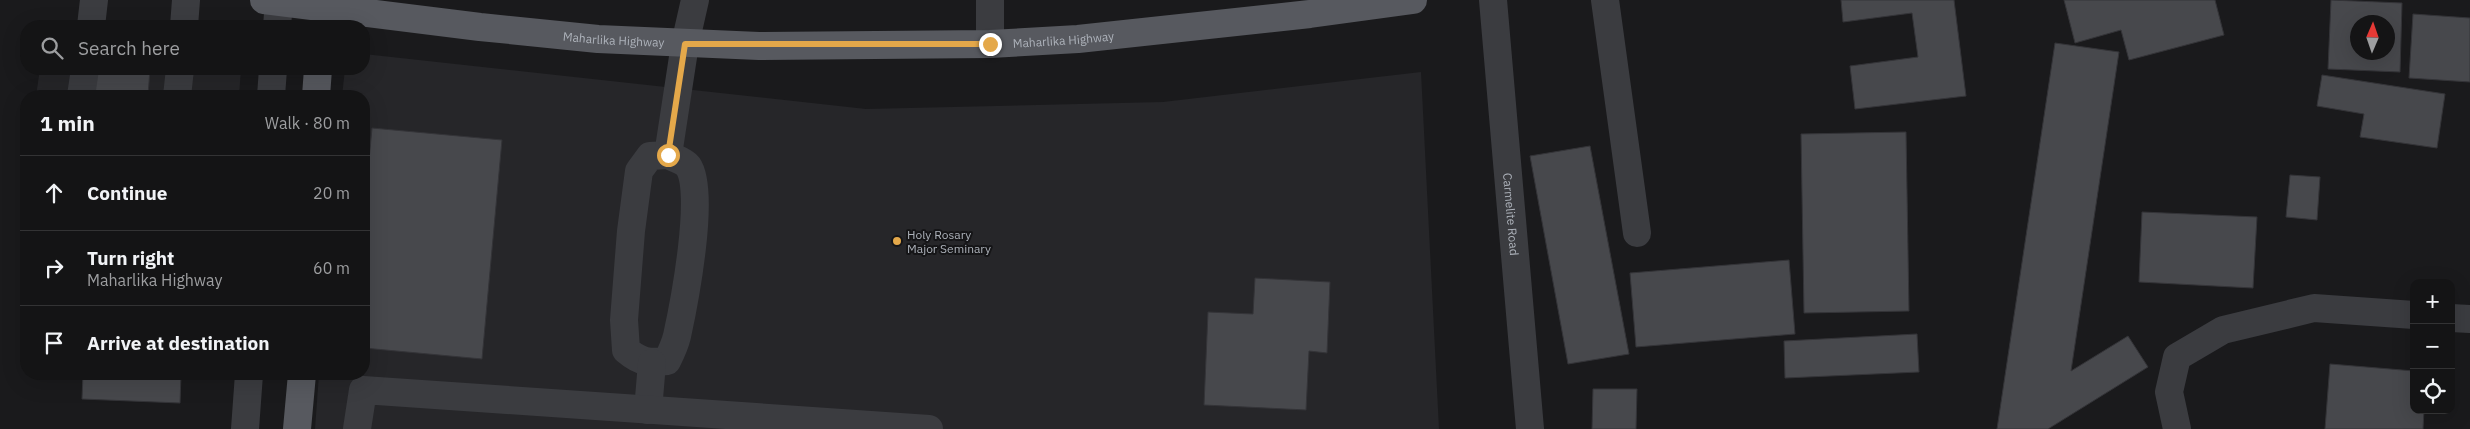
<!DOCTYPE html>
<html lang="en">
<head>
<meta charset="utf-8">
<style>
	body { margin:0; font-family:"IBM Plex Sans",sans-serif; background:#212122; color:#f1f3f6 }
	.controls { position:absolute; right:15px; bottom:15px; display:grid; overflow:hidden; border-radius:10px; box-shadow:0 5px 20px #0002 }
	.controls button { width:45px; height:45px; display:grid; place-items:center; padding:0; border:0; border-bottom:1px solid #333334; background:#141415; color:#f1f3f6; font:25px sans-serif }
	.compass { position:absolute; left:2350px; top:15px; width:45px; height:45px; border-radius:50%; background:#141415; box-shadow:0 5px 20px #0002; rotate:2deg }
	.stop { position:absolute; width:15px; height:15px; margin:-11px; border:4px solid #e4a84a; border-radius:50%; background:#fff }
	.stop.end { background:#e4a84a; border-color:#fff; box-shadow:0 1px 5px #0008 }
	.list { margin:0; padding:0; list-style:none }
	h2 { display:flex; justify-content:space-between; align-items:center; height:65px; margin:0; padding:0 20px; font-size:21px }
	h2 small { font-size:16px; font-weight:400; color:#9d9ea0 }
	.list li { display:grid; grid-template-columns:32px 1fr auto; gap:15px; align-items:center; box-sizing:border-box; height:75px; padding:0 20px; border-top:1px solid #333334 }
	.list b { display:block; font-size:19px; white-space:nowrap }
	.list p { margin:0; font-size:16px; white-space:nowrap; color:#9d9ea0 }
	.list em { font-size:16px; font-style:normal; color:#9d9ea0 }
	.icon { flex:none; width:28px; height:28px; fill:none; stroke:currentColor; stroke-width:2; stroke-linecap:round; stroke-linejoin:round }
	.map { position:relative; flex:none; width:2470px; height:429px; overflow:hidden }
	.search { position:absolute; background:#141415; box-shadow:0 5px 20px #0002; left:20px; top:20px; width:350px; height:55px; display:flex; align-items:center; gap:12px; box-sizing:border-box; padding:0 18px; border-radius:20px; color:#9d9ea0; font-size:19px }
	.panel { position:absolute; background:#141415; box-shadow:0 5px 20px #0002; left:20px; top:90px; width:350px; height:290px; border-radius:20px }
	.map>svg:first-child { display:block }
</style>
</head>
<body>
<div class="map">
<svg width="2470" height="429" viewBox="0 0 2470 429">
	<rect width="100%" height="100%" fill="#1a1a1c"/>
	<g fill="#262629">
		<polygon points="364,54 866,109 1163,102 1421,72 1439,429 315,429 319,374 364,374 364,96 342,96 345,69 364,69"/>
		<polygon points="40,69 241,69 239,96 36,96"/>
	</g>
	<g fill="#47484c" stroke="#343438" fill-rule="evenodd">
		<polygon points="1841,0 1954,0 1966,96 1855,109 1850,66 1918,57 1912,13 1843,22"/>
		<polygon points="2064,0 2215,0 2224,35 2129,60 2121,30 2075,43"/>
		<path d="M2331 0 2402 3 2400 72 2328 69ZM2358 22H2388V52H2358Z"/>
		<polygon points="2413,14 2470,18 2470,82 2409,78"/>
		<polygon points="2055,43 2119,52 2071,371 2128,336 2148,367 2048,429 1997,429"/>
		<polygon points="89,69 150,69 148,96 86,96"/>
		<polygon points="2322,75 2445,94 2437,148 2360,137 2364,114 2317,106"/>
		<polygon points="372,128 502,140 482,359 364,348 364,214"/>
		<polygon points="1906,132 1909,311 1804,313 1801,134"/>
		<polygon points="1590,146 1629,354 1568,364 1530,156"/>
		<polygon points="2290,175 2320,177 2317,220 2286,217"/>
		<polygon points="2142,212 2257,217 2253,288 2139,282"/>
		<polygon points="1789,260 1795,334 1636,347 1630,273"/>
		<polygon points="1255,278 1330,282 1327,353 1309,351 1306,410 1204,405 1208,312 1253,314"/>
		<polygon points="1917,334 1919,372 1785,378 1784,341"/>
		<polygon points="2330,364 2414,371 2414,410 2424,410 2423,429 2325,429"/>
		<polygon points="83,374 181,374 180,403 82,399"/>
		<polygon points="1593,389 1637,389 1636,429 1592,429"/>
	</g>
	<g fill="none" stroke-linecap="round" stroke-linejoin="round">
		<g stroke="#3b3c40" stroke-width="28">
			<polyline points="990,0 990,44"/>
			<path id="s1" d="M1493 0 1530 429"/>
			<polyline points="1605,0 1637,233"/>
			<polyline points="91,26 94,0"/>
			<polyline points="184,26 186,0"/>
			<polyline points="277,26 279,2"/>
			<polyline points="81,96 85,69"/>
			<polyline points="177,96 180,69"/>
			<polyline points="271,96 273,69"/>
			<path d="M668 155C674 158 684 161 688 166 706 191 684 304 677 336 675 344 671 353 667 361 649 363 640 362 626 350L624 320 631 231 639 171 650 156Z"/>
			<polyline points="668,155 685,44 695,0"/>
			<polyline points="2451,318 2470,319"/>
			<polyline points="648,410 652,363"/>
			<polyline points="245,429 249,374"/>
			<polyline points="357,429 363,390 929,429"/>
			<polyline points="2177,429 2169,392 2177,357 2223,330 2314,308 2414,315"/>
		</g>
		<g stroke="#57595f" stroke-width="28">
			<path id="s2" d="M264 0 480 27 598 39 759 46 990 44 1078 39 1310 14 1413 0"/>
			<polyline points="316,96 318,69"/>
			<polyline points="297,429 302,374"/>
		</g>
	</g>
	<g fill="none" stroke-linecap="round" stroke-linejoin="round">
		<polyline stroke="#e4a84a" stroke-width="6" points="668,155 685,44 990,44"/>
	</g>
	<circle fill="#e4a84a" stroke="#151517" stroke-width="2" cx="897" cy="241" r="5"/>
	<g text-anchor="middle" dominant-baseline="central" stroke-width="4" stroke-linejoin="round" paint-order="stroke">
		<g font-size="12" fill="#adb2ba" stroke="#151517">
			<text stroke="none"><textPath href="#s2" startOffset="802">Maharlika Highway</textPath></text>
			<text stroke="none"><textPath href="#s2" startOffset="352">Maharlika Highway</textPath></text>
			<text stroke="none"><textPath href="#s1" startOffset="215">Carmelite Road</textPath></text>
		</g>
		<g font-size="12" fill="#adb2ba" stroke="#151517" text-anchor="start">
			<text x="907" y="234">Holy Rosary<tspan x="907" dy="14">Major Seminary</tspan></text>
		</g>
	</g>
</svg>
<div class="controls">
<button>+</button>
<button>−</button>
<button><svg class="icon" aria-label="locate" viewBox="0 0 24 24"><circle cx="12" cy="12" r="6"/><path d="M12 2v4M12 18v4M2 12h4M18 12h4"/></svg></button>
</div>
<svg class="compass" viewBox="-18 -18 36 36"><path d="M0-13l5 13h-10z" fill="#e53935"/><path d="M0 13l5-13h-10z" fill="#9d9ea0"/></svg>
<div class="stop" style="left:668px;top:155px"></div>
<div class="stop end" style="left:990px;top:44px"></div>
<div class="search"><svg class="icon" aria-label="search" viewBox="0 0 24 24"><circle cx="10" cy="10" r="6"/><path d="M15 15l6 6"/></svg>Search here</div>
<section class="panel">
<h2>1 min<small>Walk · 80 m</small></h2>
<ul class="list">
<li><svg class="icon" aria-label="ahead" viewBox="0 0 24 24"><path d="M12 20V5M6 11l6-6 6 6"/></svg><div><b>Continue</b></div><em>20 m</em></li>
<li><svg class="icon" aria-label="right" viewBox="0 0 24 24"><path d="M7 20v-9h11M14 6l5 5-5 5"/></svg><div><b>Turn right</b><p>Maharlika Highway</p></div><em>60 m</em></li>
<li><svg class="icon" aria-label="arrive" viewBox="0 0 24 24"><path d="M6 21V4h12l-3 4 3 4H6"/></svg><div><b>Arrive at destination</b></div></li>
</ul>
</section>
</div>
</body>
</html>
